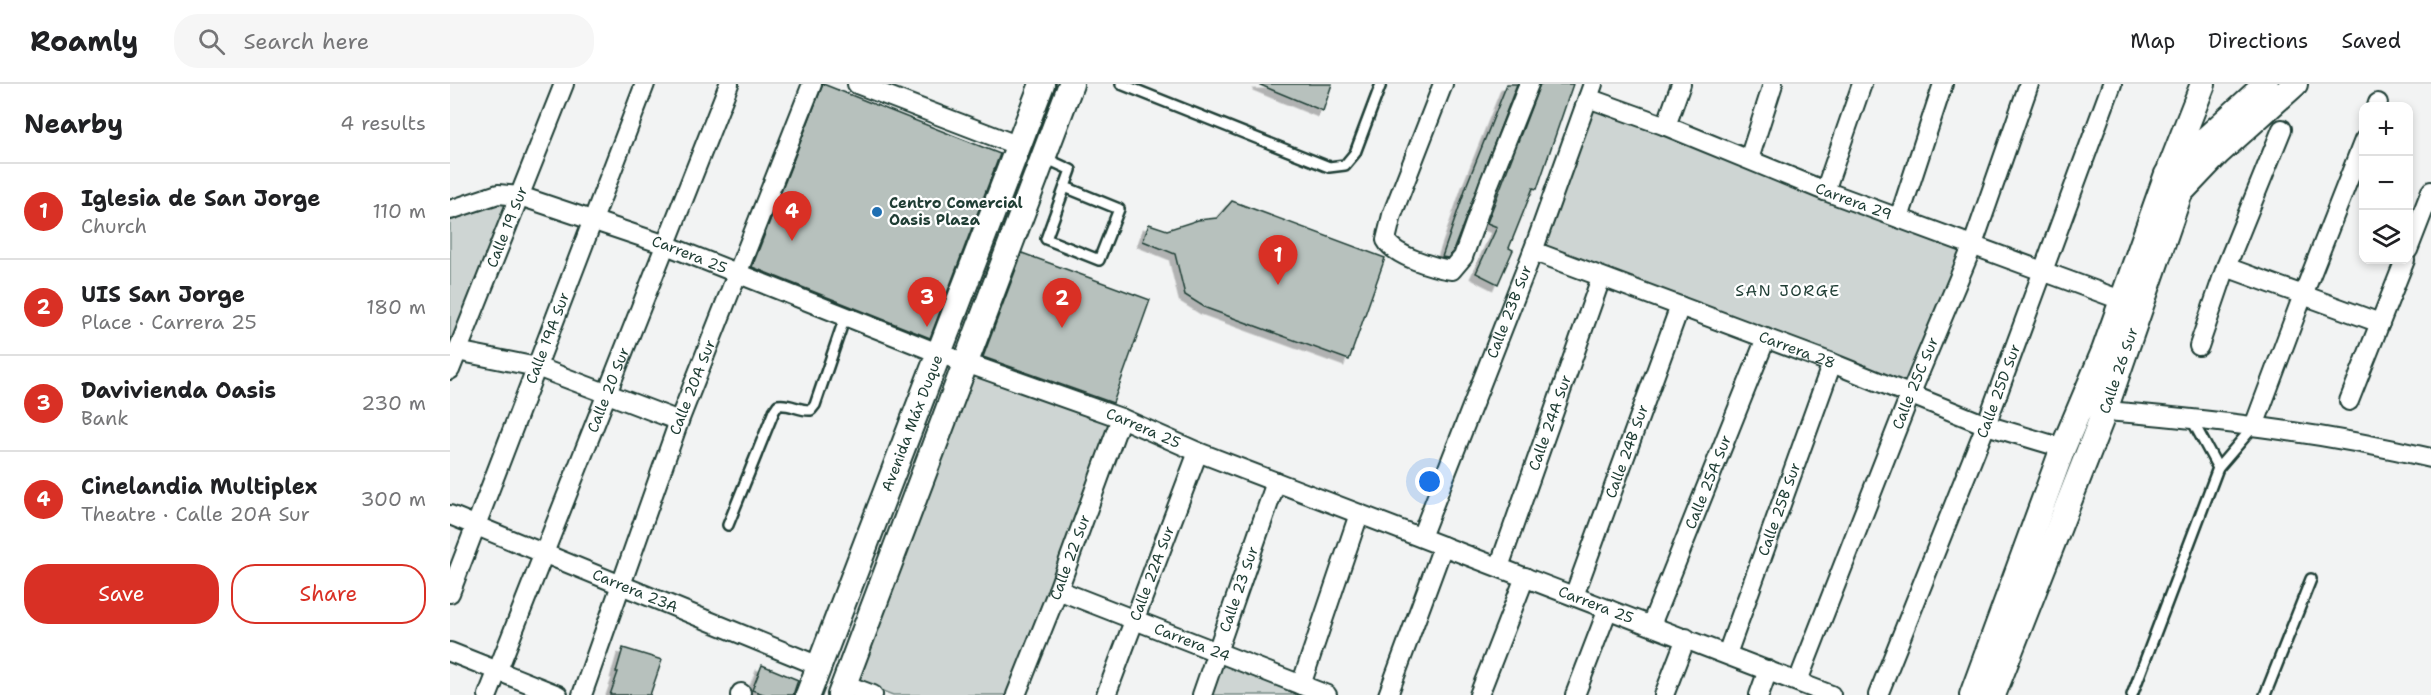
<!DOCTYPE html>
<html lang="en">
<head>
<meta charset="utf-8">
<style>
	body { margin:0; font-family:"Shantell Sans",sans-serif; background:#f6f6f6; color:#202124 }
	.controls { position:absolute; right:18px; top:18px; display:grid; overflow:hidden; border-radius:12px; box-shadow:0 3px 9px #0003 }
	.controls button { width:54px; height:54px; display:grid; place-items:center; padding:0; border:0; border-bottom:2px solid #e0e0e0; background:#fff; color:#202124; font:30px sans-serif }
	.you { position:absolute; left:980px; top:398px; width:21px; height:21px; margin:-15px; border:4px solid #fff; border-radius:50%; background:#1a73e8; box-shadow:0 0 0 9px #1a73e833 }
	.badge { display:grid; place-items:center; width:39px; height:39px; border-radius:50%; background:#d93025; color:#fff; font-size:20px; font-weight:700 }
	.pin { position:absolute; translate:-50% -50px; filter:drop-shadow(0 2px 3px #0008) }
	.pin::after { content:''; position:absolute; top:32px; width:21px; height:18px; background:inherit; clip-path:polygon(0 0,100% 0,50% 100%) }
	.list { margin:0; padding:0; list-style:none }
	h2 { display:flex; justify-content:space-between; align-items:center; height:78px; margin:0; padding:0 24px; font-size:26px }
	h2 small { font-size:20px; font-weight:400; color:#757577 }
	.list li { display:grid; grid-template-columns:39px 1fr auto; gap:18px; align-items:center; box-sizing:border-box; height:96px; padding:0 24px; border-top:2px solid #e0e0e0 }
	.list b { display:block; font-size:22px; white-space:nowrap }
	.list p { margin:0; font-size:20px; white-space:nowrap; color:#757577 }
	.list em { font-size:20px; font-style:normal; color:#757577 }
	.actions { display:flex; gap:12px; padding:18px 24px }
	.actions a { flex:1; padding:14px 0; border:2px solid #d93025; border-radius:24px; text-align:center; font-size:21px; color:#d93025 }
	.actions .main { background:#d93025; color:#fff }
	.icon { flex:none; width:33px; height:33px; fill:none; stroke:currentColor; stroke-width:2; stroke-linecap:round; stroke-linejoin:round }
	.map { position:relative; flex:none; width:1981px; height:611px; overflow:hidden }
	header { display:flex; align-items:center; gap:36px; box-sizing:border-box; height:84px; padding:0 30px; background:#fff; border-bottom:2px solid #e0e0e0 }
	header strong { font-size:28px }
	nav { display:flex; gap:33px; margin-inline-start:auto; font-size:21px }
	.search { width:420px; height:54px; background:#f6f6f6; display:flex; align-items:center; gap:15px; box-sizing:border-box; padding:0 21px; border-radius:24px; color:#757577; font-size:22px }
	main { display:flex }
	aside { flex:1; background:#fff }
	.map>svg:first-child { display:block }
</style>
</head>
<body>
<header>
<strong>Roamly</strong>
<div class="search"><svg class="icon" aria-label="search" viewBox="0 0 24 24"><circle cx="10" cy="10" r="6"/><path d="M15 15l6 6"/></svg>Search here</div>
<nav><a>Map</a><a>Directions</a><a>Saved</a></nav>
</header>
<main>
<aside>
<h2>Nearby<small>4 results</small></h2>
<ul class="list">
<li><span class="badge">1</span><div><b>Iglesia de San Jorge</b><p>Church</p></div><em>110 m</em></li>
<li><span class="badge">2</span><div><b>UIS San Jorge</b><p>Place · Carrera 25</p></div><em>180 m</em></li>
<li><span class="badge">3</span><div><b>Davivienda Oasis</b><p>Bank</p></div><em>230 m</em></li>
<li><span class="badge">4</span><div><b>Cinelandia Multiplex</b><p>Theatre · Calle 20A Sur</p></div><em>300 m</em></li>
</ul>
<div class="actions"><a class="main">Save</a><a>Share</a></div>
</aside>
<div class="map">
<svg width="1981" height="611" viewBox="0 0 1981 611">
	<defs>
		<filter id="shadow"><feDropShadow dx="-5.5" dy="5.5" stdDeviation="0" flood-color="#0004"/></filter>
	</defs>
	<rect width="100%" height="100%" fill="#f2f3f3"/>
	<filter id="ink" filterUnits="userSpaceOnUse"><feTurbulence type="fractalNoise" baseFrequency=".0167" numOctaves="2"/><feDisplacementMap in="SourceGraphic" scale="12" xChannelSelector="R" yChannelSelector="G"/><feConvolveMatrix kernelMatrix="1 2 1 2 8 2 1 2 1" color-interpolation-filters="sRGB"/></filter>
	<g filter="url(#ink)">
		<g fill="#ced5d3" stroke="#768984" stroke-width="1.5">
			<polygon points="1146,19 1514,162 1454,305 1092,167"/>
			<polygon points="65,116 0,278 0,129"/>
			<polygon points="516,282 665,342 560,611 443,611 399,594"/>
			<polygon points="772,575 866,611 759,611"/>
		</g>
		<g fill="#b7c1bd" stroke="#1f3d34" stroke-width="1.5" filter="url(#shadow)">
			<polygon points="373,0 550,70 480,254 302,183"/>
			<polygon points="808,0 882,0 873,27"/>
			<polygon points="1057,0 1067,0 1003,167 998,174 992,173 1017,100"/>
			<polygon points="1090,0 1123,0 1087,105 1083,104 1059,164 1063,166 1048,200 1026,189 1047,143 1037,139"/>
			<polygon points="782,117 935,174 899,276 756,224 735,211 725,170 693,157 699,140 717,146 748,136 767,134"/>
			<polygon points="572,169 700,216 663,319 533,273"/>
			<polygon points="173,564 212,576 200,611 160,611 168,588 166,588"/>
			<polygon points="312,581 348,596 343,611 316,611 302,606"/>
		</g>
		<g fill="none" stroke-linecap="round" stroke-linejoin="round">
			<defs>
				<g id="lane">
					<polyline points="671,0 879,83 895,81 905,69 931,0"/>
					<polyline points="595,74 621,86 596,155 649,176 669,125 615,103"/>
					<polyline points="1768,384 1804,342"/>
					<path d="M278 441 324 327 328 321C340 319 349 327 361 326L365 321 395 233"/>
					<polyline points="1682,611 1768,384 1742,336"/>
					<polyline points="1815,611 1861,495"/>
				</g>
				<g id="street">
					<polyline points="407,0 569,62"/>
					<path d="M993 0 942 131 936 156C944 172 985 184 1002 186L1013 173 1039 100 1079 0"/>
					<path id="s1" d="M1138 14 1216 42 1375 107 1671 216"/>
					<polyline points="1927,22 1928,19"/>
					<polyline points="1216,42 1231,0"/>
					<polyline points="1914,56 1853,211 1930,239"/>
					<polyline points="1299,75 1323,0"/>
					<polyline points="1375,107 1412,0"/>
					<path id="s2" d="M0 126 48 110 70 112 216 161 488 269 671 334 748 368 1381 611"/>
					<polyline points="1449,134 1493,0"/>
					<polyline points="1958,166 1981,107"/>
					<path id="s3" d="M1083 167 1382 279 1536 341 1613 364"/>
					<polyline points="1776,183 1853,211 1804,342"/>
					<polyline points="1749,262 1776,183 1832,45"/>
					<polyline points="7,267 87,283 229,337"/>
					<path id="s4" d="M0 286 114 0"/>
					<polyline points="1899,317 1955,176"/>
					<path d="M1645 326C1757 335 1871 348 1981 374"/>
					<path id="s5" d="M0 431 369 582"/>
					<path id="s6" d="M971 453 1083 167 1143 0"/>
					<path id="s7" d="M1049 483 1151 194"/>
					<path id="s8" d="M608 506 877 611"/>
					<path id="s9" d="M0 509 195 0"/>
					<path id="s10" d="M1124 512 1230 222"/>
					<path id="s11" d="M1201 541 1316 254"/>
					<polyline points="0,568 108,611"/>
					<path id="s12" d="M1277 570 1382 279"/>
					<path id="s13" d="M1348 597 1460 311 1522 163 1579 0"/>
					<polyline points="394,600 423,611"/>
					<polyline points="851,601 909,430"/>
					<path id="s14" d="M38 611 279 0"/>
					<path id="s15" d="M132 611 229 337 362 0"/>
					<polyline points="290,611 291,609"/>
					<path id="s16" d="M566 611 608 506 671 334"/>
					<path id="s17" d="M656 611 748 368"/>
					<path id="s18" d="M752 611 826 398"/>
					<polyline points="938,611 993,462"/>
					<polyline points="1029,611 1075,493"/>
					<polyline points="1125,611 1158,525"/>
					<polyline points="1214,611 1236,554"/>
					<polyline points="1309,611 1318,586"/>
					<path id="s19" d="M1428 611 1536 341 1662 0"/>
				</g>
				<g id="secondary">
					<polyline points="1720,84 1753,0"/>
					<path id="s20" d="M358 611 592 0"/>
					<polyline points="390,611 621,0"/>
					<polyline points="1522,611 1613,364 1654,267 1717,90 1816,0"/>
					<path id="s21" d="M1543 611 1655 326 1730 109 1768 69 1845 0"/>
				</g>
			</defs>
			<use href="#lane" stroke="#1f3d34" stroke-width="14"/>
			<use href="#street" stroke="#1f3d34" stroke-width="22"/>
			<use href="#secondary" stroke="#1f3d34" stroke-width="28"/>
			<use href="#lane" stroke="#fff" stroke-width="9"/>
			<use href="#street" stroke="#fff" stroke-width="18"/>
			<use href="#secondary" stroke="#fff" stroke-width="24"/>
		</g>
	</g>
	<circle fill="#1f6fb2" stroke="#fff" stroke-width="2" cx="427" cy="128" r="6"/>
	<g text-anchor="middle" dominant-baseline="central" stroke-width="4.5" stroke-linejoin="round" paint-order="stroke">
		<g font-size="15" fill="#1f3d34" stroke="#fff">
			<text stroke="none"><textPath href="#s1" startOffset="285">Carrera 29</textPath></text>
			<text stroke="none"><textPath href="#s4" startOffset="154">Calle 19 Sur</textPath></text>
			<text stroke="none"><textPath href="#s2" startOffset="252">Carrera 25</textPath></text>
			<text stroke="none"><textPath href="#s6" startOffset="242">Calle 23B Sur</textPath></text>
			<text stroke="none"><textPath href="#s9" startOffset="273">Calle 19A Sur</textPath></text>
			<text stroke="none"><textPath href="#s3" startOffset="282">Carrera 28</textPath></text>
			<text stroke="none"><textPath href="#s21" startOffset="348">Calle 26 Sur</textPath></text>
			<text stroke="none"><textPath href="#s13" startOffset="320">Calle 25C Sur</textPath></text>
			<text stroke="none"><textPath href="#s15" startOffset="327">Calle 20A Sur</textPath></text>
			<text stroke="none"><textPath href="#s14" startOffset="328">Calle 20 Sur</textPath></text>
			<text stroke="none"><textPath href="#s19" startOffset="327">Calle 25D Sur</textPath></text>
			<text stroke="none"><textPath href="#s7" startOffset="153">Calle 24A Sur</textPath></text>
			<text stroke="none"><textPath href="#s20" startOffset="291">Avenida Máx Duque</textPath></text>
			<text stroke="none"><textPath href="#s2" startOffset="738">Carrera 25</textPath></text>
			<text stroke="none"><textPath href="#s10" startOffset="154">Calle 24B Sur</textPath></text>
			<text stroke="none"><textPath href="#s11" startOffset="154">Calle 25A Sur</textPath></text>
			<text stroke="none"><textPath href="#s12" startOffset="154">Calle 25B Sur</textPath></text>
			<text stroke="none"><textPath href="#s16" startOffset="148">Calle 22 Sur</textPath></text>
			<text stroke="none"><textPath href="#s17" startOffset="130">Calle 22A Sur</textPath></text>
			<text stroke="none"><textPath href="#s18" startOffset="112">Calle 23 Sur</textPath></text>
			<text stroke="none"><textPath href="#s5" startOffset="200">Carrera 23A</textPath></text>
			<text stroke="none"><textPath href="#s2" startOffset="1224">Carrera 25</textPath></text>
			<text stroke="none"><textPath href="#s8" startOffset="144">Carrera 24</textPath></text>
		</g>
		<g font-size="15" font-weight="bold" fill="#1f3d34" stroke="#fff" text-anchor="start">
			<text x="439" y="119">Centro Comercial<tspan x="439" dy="17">Oasis Plaza</tspan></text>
		</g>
		<g font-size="16" letter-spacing="1.5" fill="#1f3d34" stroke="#fff">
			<text x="1338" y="206">SAN JORGE</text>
		</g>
	</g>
</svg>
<div class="controls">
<button>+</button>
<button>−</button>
<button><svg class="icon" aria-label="layers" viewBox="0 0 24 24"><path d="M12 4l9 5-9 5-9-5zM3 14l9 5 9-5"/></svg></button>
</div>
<div class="you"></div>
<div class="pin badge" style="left:828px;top:201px">1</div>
<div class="pin badge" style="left:612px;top:244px">2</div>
<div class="pin badge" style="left:477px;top:243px">3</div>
<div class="pin badge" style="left:342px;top:157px">4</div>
</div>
</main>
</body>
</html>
